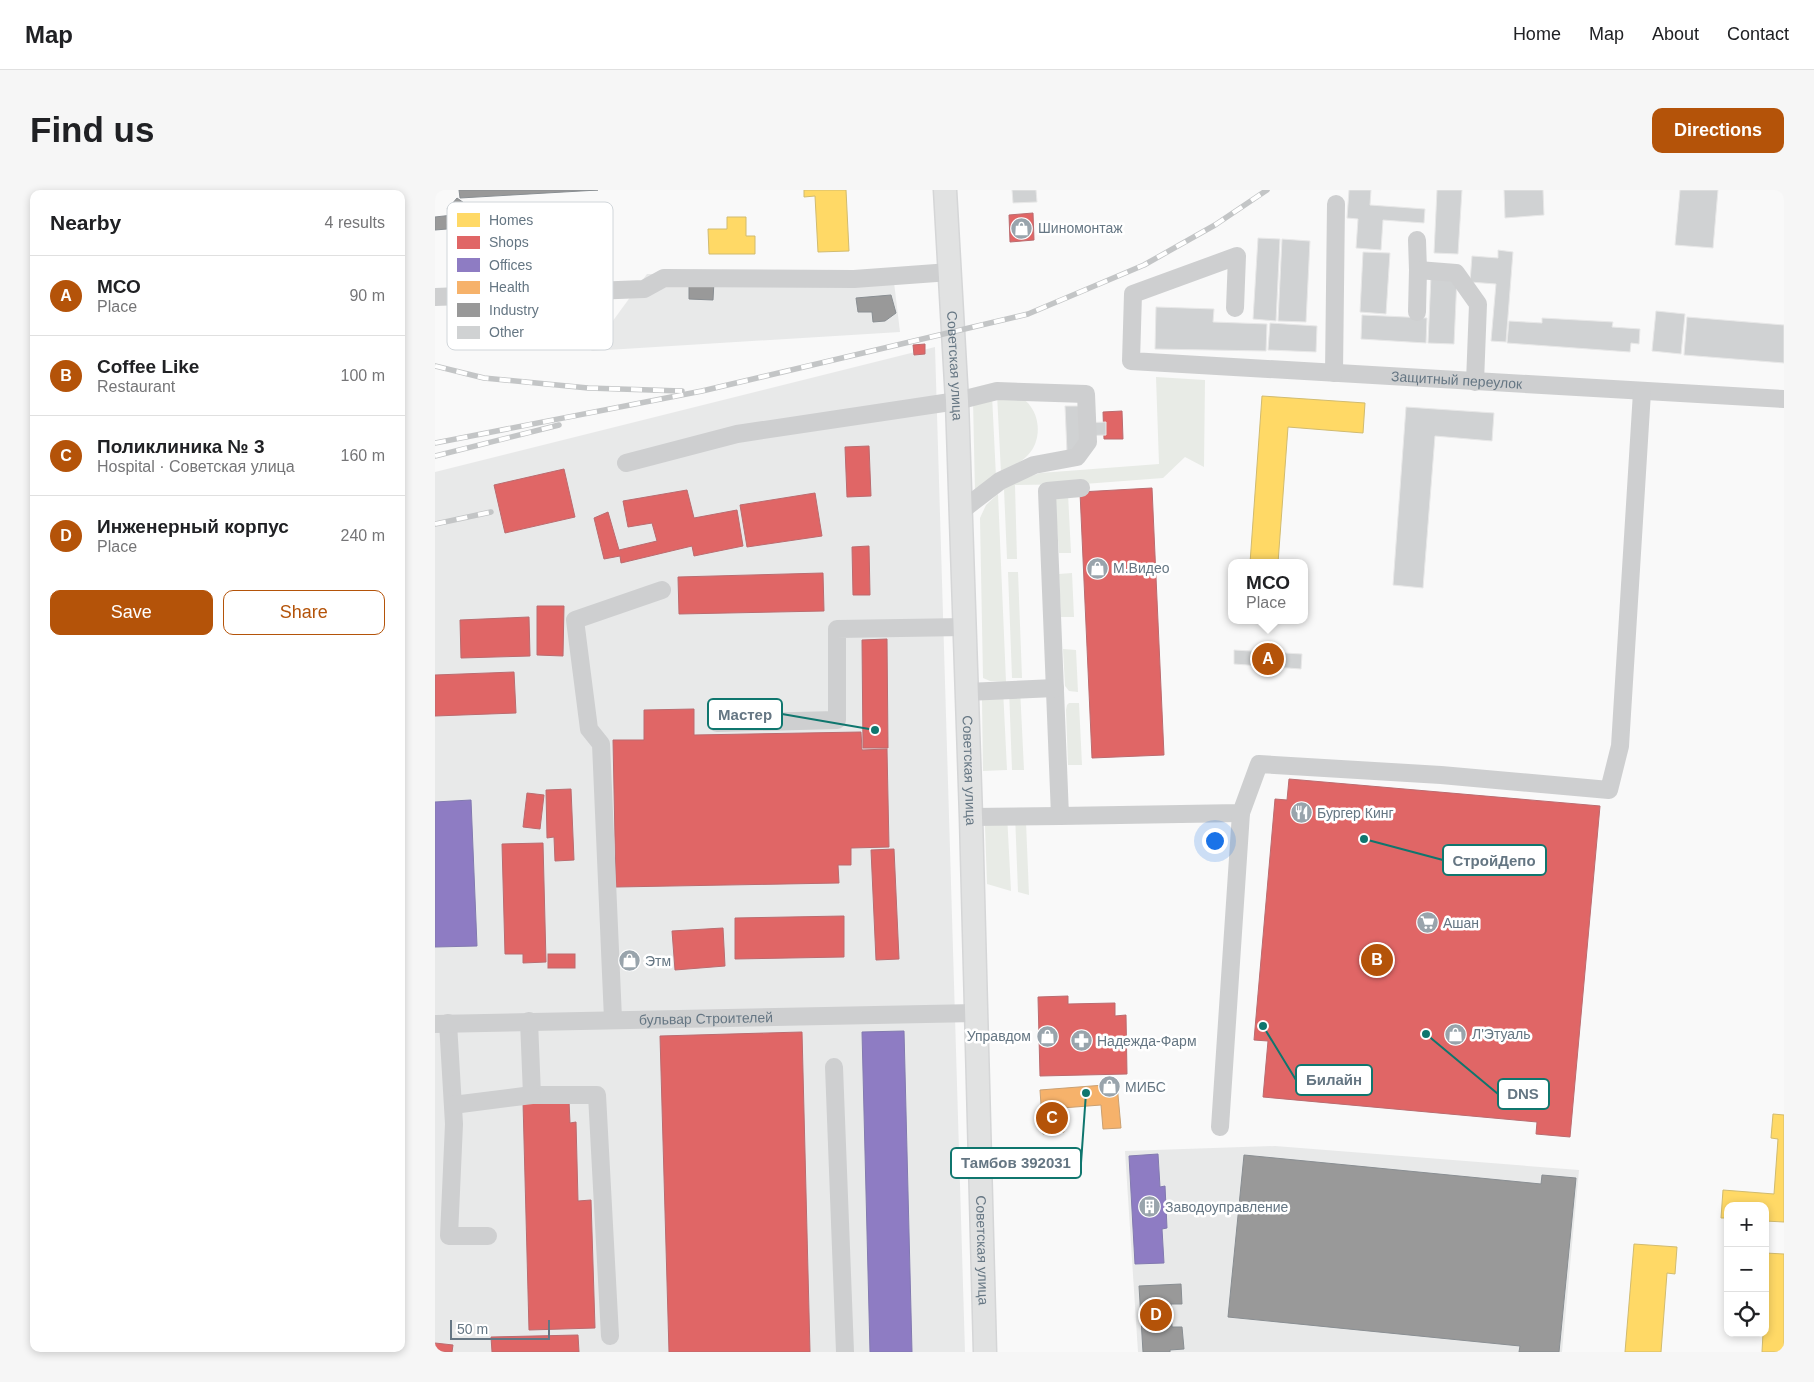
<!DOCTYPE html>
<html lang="en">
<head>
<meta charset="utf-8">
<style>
	body { margin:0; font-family:Arial,sans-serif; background:#f6f6f6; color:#202124 }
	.controls { position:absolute; right:15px; bottom:15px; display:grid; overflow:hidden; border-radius:10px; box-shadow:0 2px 8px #0003 }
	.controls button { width:45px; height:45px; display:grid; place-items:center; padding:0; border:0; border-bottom:1px solid #e0e0e0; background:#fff; color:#202124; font:25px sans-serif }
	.scale { position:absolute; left:15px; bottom:12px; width:100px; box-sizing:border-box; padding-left:5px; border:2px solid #657683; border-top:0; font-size:14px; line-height:18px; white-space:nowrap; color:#657683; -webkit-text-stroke:4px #fff; paint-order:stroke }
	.you { position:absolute; left:779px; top:650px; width:18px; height:18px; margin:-12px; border:4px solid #fff; border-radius:50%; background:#1a73e8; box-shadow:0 0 0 8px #1a73e833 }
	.badge { display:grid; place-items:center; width:32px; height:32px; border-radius:50%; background:#b45309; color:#fff; font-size:16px; font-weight:700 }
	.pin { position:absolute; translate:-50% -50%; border:2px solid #fff; box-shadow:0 1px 5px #0006 }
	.popup { position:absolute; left:793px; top:369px; width:80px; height:65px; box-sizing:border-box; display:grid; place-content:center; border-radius:10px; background:#fff; filter:drop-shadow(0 1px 4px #0005); font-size:16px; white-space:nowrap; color:#757577 }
	.popup b { font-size:19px; color:#202124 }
	.popup::after { content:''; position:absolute; left:50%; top:100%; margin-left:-10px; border:10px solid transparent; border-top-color:#fff }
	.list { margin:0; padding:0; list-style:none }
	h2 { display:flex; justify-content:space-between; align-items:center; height:65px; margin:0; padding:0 20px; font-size:21px }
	h2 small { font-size:16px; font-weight:400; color:#757577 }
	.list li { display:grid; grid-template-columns:32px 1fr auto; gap:15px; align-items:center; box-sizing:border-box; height:80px; padding:0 20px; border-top:1px solid #e0e0e0 }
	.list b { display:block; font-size:19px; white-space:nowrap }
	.list p { margin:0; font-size:16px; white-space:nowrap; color:#757577 }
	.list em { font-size:16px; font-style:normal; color:#757577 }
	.actions { display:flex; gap:10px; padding:15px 20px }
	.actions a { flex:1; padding:11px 0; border:1px solid #b45309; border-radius:10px; text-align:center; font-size:18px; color:#b45309 }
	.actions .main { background:#b45309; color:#fff }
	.icon { flex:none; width:28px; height:28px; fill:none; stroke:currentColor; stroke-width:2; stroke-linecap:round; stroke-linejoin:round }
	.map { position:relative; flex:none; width:1349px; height:1162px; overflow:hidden; border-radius:10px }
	header { display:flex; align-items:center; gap:30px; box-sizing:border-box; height:70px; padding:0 25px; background:#fff; border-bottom:1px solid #e0e0e0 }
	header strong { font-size:24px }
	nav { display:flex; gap:28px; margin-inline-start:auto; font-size:18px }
	.intro { display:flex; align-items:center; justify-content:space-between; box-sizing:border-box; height:120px; padding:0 30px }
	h1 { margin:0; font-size:35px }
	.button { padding:12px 22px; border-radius:10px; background:#b45309; color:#fff; font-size:18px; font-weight:700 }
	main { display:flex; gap:30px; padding:0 30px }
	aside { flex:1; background:#fff; border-radius:10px; box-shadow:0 2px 8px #0003 }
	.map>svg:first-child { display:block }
</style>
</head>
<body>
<header>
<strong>Map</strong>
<nav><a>Home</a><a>Map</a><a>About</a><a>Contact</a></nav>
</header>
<div class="intro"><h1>Find us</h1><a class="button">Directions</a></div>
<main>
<aside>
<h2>Nearby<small>4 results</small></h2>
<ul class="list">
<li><span class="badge">A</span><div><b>МСО</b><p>Place</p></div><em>90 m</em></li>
<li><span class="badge">B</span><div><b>Coffee Like</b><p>Restaurant</p></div><em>100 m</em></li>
<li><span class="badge">C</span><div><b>Поликлиника № 3</b><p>Hospital · Советская улица</p></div><em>160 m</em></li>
<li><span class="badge">D</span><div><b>Инженерный корпус</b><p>Place</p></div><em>240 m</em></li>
</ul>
<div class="actions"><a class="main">Save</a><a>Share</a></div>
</aside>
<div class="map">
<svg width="1349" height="1162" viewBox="0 0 1349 1162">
	<rect width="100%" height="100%" fill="#f9f9f9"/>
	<g fill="#e8e9e9">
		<polygon points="212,84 458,84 465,142 156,161"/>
		<polygon points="500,157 530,1162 0,1162 0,282"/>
		<polygon points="840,956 1144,980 1127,1162 703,1162 690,961"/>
	</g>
	<g fill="#e8ebe6">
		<polygon points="721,187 770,190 769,277 750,267 728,288 649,294 580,295 582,369 572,369 569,299 582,291 605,283 724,274"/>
		<path d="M562 204 585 206C588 209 593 212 596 217 606 231 605 253 593 265 585 273 576 278 566 283Z"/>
		<polygon points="557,205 561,287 540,303 538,210"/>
		<polygon points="563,304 571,492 555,491 548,488 545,328 551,315"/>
		<polygon points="633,304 636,363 624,363 620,310 622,307"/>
		<polygon points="573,382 583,382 587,488 577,488"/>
		<polygon points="637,383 639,427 626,427 624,384"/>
		<polygon points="628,459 641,460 643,502 634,501 630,496"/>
		<polygon points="585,498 589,580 577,580 574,499"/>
		<polygon points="568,499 572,580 548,581 547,509"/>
		<polygon points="634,513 644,513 647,575 633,575 631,520 632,515"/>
		<polygon points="572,624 576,701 552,694 550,636 552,632"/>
		<polygon points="580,624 591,632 594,705 583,702"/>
	</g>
	<g fill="#ffd966" stroke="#d1bb6f">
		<polygon points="369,0 411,0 414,61 383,62 380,6 369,7"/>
		<polygon points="292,27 311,27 311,46 320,46 320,64 274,64 273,39 292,39"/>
		<polygon points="827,206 930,213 928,243 853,237 843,373 815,373"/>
		<polygon points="1338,924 1349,925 1349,1032 1330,1031 1330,1016 1293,1016 1293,1028 1286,1028 1288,1000 1339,1004 1343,949 1336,948"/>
		<polygon points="1199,1054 1242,1057 1240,1084 1232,1083 1226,1162 1190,1162"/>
		<polygon points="1330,1063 1349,1064 1349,1162 1327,1162 1328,1143 1330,1143 1333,1091 1330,1091"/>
	</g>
	<g fill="#e06666" stroke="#bb6b6f">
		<polygon points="598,23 599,50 575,52 574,25"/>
		<polygon points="490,154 490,164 479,165 478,155"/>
		<polygon points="687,221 688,249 669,249 668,222"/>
		<polygon points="434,256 436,306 412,307 410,257"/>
		<polygon points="129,279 140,327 70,343 59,295"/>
		<polygon points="717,298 729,565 657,568 645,302"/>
		<polygon points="252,300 259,328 302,320 308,356 259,366 257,356 186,373 185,366 169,369 159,328 173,322 184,360 222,351 217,333 193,337 188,311"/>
		<polygon points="380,303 387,346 312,357 305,315"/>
		<polygon points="434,356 435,405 418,405 417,357"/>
		<polygon points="388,383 389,421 244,424 243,387"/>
		<polygon points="102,416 129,416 128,466 102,465"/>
		<polygon points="94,427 95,466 26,468 25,430"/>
		<polygon points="452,449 453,558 428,558 427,450"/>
		<polygon points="79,482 81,523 0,526 0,485"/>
		<polygon points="259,519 259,545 426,542 427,560 452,559 454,657 416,658 416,675 403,675 404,693 181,697 178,550 209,550 209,520"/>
		<polygon points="854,589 1165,616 1135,947 1101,944 1102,932 828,907 833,851 819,850 840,609 852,610"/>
		<polygon points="136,599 139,670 120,671 119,647 112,648 111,600"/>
		<polygon points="92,603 109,605 105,639 88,637"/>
		<polygon points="108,653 111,772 88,773 88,764 70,764 67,654"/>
		<polygon points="459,659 464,769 441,770 436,660"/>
		<polygon points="409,726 409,767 300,769 300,728"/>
		<polygon points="288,738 290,776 240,780 237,741"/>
		<rect x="113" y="764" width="27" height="14"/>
		<polygon points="633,806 633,814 680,813 680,826 691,825 692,884 605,886 603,807"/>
		<polygon points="367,842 375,1162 234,1162 225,846"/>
		<polygon points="134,911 135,933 141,932 143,1011 156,1010 160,1138 94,1140 88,912"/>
		<polygon points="143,1145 144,1162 57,1162 56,1147"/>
		<polygon points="0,1153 18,1155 17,1162 0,1162"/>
	</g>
	<g fill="#8e7cc3" stroke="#827ab0">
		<polygon points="36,610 42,756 0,757 0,612"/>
		<polygon points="469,841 477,1162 435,1162 427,842"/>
		<polygon points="723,964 725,997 730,996 732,1038 727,1039 729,1073 700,1074 694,966"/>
	</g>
	<polygon fill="#f6b26b" stroke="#caa072" points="682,894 686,938 668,939 666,915 627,918 629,942 608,944 605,900"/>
	<g fill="#999" stroke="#898e92">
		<polygon points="24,0 163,0 25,8"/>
		<polygon points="22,8 32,15 27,21 17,14"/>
		<polygon points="16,14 25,22 21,27 12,19"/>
		<polygon points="18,25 18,34 12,34 12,39 0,40 0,27"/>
		<polygon points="254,90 279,91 278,110 254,109"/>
		<polygon points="456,105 461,123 450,131 438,132 437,122 423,122 421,108"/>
		<polygon points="809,965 1106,994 1107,985 1141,988 1124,1162 1084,1162 1085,1156 793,1127"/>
		<polygon points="746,1094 747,1114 736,1114 737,1137 747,1137 749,1159 735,1160 735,1162 708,1162 704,1096"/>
	</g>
	<g fill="#d0d2d3" stroke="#e8e8e8">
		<polygon points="577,0 601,0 602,12 578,13"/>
		<polygon points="914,0 936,0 935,15 990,19 989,33 948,30 946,60 921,58 923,29 912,28"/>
		<polygon points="1002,0 1027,0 1023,64 999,63"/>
		<polygon points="1069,0 1108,0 1109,25 1070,28"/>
		<polygon points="1245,0 1283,0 1278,58 1240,55"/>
		<polygon points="823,48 845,49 841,131 818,129"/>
		<polygon points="847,49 875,51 871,132 843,131"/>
		<polygon points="1063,60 1078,62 1071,152 1056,151 1061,94 1035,92 1037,66 1063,68"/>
		<polygon points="928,62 955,63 951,124 925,122"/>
		<polygon points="996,86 1022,87 1019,154 993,153"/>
		<polygon points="721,117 779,119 778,132 832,134 831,161 720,159"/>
		<polygon points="1221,121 1250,124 1246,164 1217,161"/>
		<polygon points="927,125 992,128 991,153 926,149"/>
		<polygon points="1252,127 1349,135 1349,173 1249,165"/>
		<polygon points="1107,128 1178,132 1177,137 1205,139 1204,154 1196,153 1195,162 1072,153 1074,131 1107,133"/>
		<polygon points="835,133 882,136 881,162 833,160"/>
		<polygon points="630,216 645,216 646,233 671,232 671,245 645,246 645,261 632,262"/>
		<polygon points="971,217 1059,223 1057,251 1000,246 988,398 958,395"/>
		<polygon points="799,460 867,464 866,479 799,474"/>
	</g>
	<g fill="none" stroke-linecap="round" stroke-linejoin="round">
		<defs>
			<g id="major">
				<path id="s3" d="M510 0 522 211 536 627 550 1162"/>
			</g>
		</defs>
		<use href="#major" stroke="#d5d6d7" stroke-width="25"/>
		<g stroke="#cecfd0" stroke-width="18">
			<polyline points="982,50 983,80"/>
			<polyline points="0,107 209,99 229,88 419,89 515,82"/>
			<path id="s1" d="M800 118 802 66 698 104 696 171 1349 209"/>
			<polyline points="982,122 983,80 1021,83 1043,114 1040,192"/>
			<polyline points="899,183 901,14"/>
			<polyline points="191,273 302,244 522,211 562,201 651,204 653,252 642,267 599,275 565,291 526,321"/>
			<polyline points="646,298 612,301 625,626 806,623 824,574 1006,585 1174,600 1185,556 1207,202"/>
			<polyline points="531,502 620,498"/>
			<polyline points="282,533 402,530 402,439 530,437"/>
			<polyline points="536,627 625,626"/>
			<polyline points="178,829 166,554 154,539 140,430 227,400"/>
			<polyline points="94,831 97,905 162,905 175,1146"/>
			<polyline points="13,833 19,934 14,1046 53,1046"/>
			<path id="s2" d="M0 834 541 823"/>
			<polyline points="399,877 410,1162"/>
			<polyline points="18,915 97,905"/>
			<polyline points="785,937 806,623"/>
		</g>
		<use href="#major" stroke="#e1e2e2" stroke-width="22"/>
		<defs>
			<g id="rail">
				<polyline points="0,176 49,188 153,198 247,201"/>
				<polyline points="0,253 267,201 593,124 709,75 780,35 832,0"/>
				<polyline points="0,266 124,235"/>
				<polyline points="0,334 56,322"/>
			</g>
		</defs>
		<use href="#rail" stroke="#c3c5c6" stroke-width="5.5"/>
		<use href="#rail" stroke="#fff" stroke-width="4" stroke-dasharray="11" stroke-linecap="butt"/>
	</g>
	<defs>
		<symbol id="shop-disc" viewBox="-11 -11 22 22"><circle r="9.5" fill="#99a4ac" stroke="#fff"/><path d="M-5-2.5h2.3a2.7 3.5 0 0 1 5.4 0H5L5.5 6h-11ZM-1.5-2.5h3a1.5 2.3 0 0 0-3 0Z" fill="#fff"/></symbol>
		<symbol id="restaurant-disc" viewBox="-11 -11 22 22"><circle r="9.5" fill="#99a4ac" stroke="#fff"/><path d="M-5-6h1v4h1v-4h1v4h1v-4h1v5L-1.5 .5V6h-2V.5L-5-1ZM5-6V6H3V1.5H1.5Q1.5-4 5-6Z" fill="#fff"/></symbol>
		<symbol id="supermarket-disc" viewBox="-11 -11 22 22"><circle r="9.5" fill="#99a4ac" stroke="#fff"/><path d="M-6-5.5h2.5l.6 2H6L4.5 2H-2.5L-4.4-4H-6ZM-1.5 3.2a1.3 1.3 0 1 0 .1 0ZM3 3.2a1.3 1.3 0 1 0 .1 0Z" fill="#fff"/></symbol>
		<symbol id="pharmacy-disc" viewBox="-11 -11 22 22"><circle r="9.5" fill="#99a4ac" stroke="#fff"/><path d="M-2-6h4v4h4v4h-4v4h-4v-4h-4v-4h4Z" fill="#fff"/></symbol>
		<symbol id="building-disc" viewBox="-11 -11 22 22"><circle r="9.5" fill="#99a4ac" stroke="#fff"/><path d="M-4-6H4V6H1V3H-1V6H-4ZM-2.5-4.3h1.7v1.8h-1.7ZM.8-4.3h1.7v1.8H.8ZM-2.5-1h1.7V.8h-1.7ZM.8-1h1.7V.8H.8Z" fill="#fff"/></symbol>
	</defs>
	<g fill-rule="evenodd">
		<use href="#shop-disc" x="574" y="26" width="25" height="25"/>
		<use href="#shop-disc" x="650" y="366" width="25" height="25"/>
		<use href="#restaurant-disc" x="854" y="610" width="25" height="25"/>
		<use href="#supermarket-disc" x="980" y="720" width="25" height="25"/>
		<use href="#shop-disc" x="182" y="758" width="25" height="25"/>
		<use href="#shop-disc" x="1008" y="832" width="25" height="25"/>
		<use href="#shop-disc" x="600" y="834" width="25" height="25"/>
		<use href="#pharmacy-disc" x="634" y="838" width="25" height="25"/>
		<use href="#shop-disc" x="662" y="884" width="25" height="25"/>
		<use href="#building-disc" x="702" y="1004" width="25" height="25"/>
	</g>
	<g text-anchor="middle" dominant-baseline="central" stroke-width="5" stroke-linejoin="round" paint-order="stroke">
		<g font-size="14" fill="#657683" stroke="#fff" text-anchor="start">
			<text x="603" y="38">Шиномонтаж</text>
			<text x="678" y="378">М.Видео</text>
			<text x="882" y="623">Бургер Кинг</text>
			<text x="1008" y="733">Ашан</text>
			<text x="210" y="771">Этм</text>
			<text x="1037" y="844">Л'Этуаль</text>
			<text x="596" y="846" text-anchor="end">Управдом</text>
			<text x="662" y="851">Надежда-Фарм</text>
			<text x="690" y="897">МИБС</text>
			<text x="730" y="1017">Заводоуправление</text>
		</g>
		<g font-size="14" fill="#657683" stroke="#fff">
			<text stroke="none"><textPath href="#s3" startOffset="176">Советская улица</textPath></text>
			<text stroke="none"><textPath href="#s1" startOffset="556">Защитный переулок</textPath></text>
			<text stroke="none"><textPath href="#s3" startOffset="581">Советская улица</textPath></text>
			<text stroke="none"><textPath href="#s2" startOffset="271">бульвар Строителей</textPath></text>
			<text stroke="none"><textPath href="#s3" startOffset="1061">Советская улица</textPath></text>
		</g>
	</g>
	<rect x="12" y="12" width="166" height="148" rx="8" fill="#fff" stroke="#d1d6da" stroke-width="1"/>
	<rect x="22" y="23" width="23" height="14" fill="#ffd966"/>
	<rect x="22" y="46" width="23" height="13" fill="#e06666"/>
	<rect x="22" y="68" width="23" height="14" fill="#8e7cc3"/>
	<rect x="22" y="91" width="23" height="13" fill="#f6b26b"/>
	<rect x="22" y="113" width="23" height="14" fill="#999"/>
	<rect x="22" y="136" width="23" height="13" fill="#d0d2d3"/>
	<g font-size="14" fill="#657683">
		<text x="54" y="35">Homes</text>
		<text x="54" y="57">Shops</text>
		<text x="54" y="80">Offices</text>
		<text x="54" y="102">Health</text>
		<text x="54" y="125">Industry</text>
		<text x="54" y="147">Other</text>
	</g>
	<path fill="none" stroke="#0f766e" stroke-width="2" d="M440 540L347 524M929 649L1008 670M828 836L861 890M991 844L1063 904M651 903L646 973"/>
	<g fill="#0f766e" stroke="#fff" stroke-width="2">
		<circle cx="440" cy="540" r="5"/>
		<circle cx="929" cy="649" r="5"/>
		<circle cx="828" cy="836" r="5"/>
		<circle cx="991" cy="844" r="5"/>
		<circle cx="651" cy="903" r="5"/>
	</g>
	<g fill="#fff" stroke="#0f766e" stroke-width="2">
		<rect x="273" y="509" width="74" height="30" rx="5"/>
		<rect x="1008" y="655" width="103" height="30" rx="5"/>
		<rect x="861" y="875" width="76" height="30" rx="5"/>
		<rect x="1063" y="889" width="51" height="30" rx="5"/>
		<rect x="516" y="958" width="130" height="30" rx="5"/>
	</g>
	<g font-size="15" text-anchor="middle" font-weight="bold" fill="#657683">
		<text x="310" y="530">Мастер</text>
		<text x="1059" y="676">СтройДепо</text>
		<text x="899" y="895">Билайн</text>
		<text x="1088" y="909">DNS</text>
		<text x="581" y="978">Тамбов 392031</text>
	</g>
</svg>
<div class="controls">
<button>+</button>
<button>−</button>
<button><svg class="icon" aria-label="locate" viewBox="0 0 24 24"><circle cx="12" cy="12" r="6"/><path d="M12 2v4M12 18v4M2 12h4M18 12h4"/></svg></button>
</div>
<div class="scale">50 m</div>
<div class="you"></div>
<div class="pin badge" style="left:833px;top:469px">A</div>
<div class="popup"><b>МСО</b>Place</div>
<div class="pin badge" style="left:942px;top:770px">B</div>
<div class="pin badge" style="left:617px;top:928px">C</div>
<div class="pin badge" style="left:721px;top:1125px">D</div>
</div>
</main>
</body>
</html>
